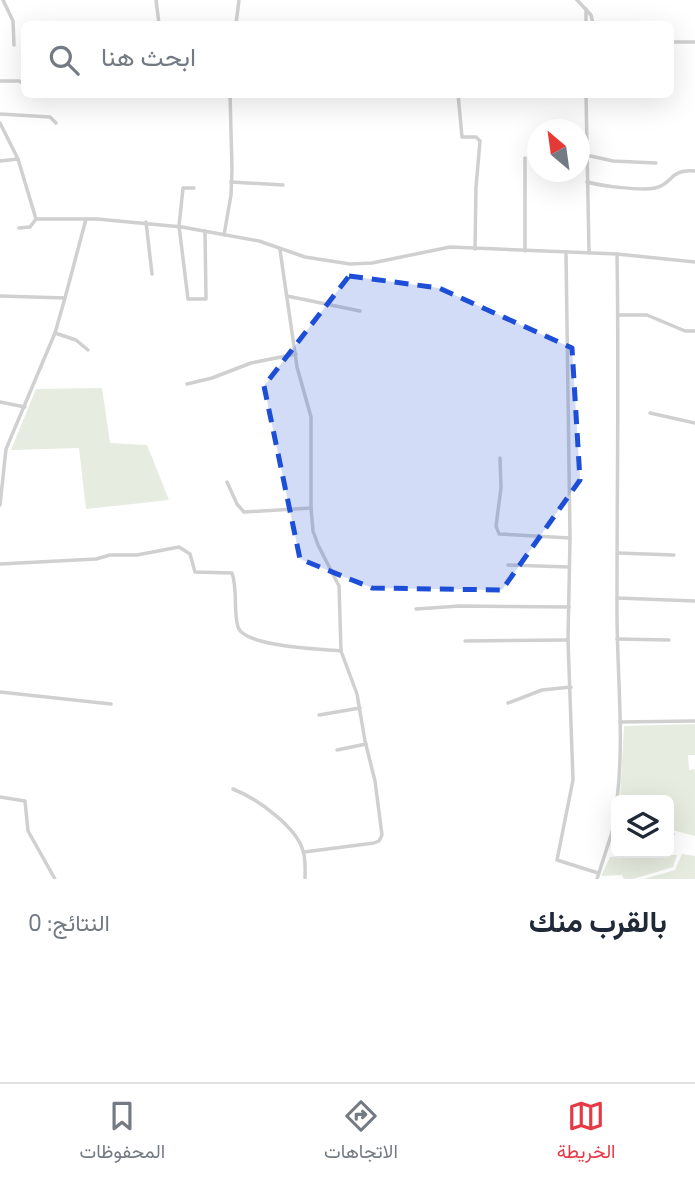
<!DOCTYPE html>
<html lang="ar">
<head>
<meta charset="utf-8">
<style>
	body { margin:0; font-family:"Exo 2",Vazirmatn,sans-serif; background:#f2f2f3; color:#1f2937; direction:rtl }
	.controls { position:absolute; right:21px; bottom:21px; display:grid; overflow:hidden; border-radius:10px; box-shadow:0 7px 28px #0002 }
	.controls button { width:63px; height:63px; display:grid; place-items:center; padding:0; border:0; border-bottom:2px solid #e0e1e3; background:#fff; color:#1f2937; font:35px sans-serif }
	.compass { position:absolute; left:527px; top:119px; width:63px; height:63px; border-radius:50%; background:#fff; box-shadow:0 7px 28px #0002; rotate:331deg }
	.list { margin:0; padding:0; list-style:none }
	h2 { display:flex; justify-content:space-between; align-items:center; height:91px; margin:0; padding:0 28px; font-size:30px }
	h2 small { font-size:23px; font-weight:400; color:#747a83 }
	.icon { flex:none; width:38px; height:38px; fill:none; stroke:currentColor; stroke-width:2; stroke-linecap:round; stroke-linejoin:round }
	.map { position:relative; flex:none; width:695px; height:879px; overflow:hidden; direction:ltr }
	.search { position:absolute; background:#fff; box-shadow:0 7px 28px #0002; left:21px; right:21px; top:21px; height:77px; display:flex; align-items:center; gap:18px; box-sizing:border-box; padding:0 24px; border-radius:10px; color:#747a83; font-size:26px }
	.sheet { height:203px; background:#fff }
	nav { display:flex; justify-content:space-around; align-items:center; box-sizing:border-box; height:98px; border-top:2px solid #e0e1e3; background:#fff; font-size:19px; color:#747a83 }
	nav a { display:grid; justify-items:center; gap:4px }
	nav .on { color:#e63946 }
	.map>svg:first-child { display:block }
</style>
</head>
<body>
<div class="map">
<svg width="695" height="879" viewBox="0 0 695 879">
	<rect width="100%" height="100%" fill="#fff"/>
	<g fill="#e6ecdf">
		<polygon points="102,388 110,443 147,445 169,500 86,509 79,448 11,450 36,389"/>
		<polygon points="695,724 695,755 688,755 689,770 695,769 695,836 672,830 673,816 669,815 669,800 620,800 624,726"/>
		<polygon points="624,853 660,853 660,855 677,855 673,867 633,879 624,879 622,875 601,876 610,857 624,856"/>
		<polygon points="682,854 695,856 695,879 644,879 675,870"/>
	</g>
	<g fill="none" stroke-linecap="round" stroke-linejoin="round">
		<g stroke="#d0d0d0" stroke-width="3.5">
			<polyline points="3,0 13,21 14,45"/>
			<polyline points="156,0 159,24"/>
			<polyline points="577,0 591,15 593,24"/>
			<polyline points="586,9 586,24"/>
			<polyline points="236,24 239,0"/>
			<polyline points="670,42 695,42"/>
			<polyline points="0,81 19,81 24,84"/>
			<polyline points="458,94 462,137 476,137 480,141 476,187 475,249"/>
			<polyline points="586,94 589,253"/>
			<polyline points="0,114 50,117 56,123"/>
			<polyline points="0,123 18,159 36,219 97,219 182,227 259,241 305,257 350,264 372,263 450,247 617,254 695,262"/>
			<polyline points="586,155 613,161 656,163"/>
			<polyline points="0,161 18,159"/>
			<polyline points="231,182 283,185"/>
			<path d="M587 182C602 186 641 191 655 188 674 184 668 169 695 171"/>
			<polyline points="194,188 183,188 179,226 188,299 206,299 205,231"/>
			<polyline points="146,222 152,274"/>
			<polyline points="19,228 30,227 36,219"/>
			<polyline points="224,235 231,195 232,169 230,94"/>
			<polyline points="280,250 297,367 311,417 311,508 313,531 318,545 339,586 341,651 357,694 365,741 375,781 382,835 379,841 374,843 304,852"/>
			<polyline points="525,251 525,158"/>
			<polyline points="566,253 570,538 568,640 573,780 557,860 598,873"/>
			<path d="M617 254C619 369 617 484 617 599 616 666 625 734 617 800"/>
			<polyline points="0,296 65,298 86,219"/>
			<polyline points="287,296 360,311"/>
			<polyline points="618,315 647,315 685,331 695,331"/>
			<polyline points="55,333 76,340 88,350"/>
			<polyline points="187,384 212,378 251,363 296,354"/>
			<polyline points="0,402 25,407"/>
			<polyline points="650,413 695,423"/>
			<polyline points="500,458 501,488 496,526 499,534 570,538"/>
			<polyline points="227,482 237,504 244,512 311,508"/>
			<polyline points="0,505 6,449 55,333 65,298"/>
			<polyline points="618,553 674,555"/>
			<path d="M0 564 96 559 110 555H137L179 547 190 554 195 572 232 573C238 590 233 610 238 627 244 647 323 649 341 651"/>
			<polyline points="508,565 569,567"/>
			<polyline points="617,598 695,601"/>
			<polyline points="416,609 460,606 569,607"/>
			<polyline points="617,639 669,640"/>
			<polyline points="465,641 568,640"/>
			<polyline points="0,692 111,704"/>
			<polyline points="508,703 542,690 571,687"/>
			<polyline points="319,715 360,708"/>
			<polyline points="620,722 695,721"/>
			<polyline points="337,750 366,744"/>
			<path d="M233 789C256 798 297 827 303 851 306 860 305 870 305 879"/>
			<polyline points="0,797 25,801 28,831 55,879"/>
			<polyline points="669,834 673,834"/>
			<polyline points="597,879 613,829 616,806"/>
		</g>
	</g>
	<path fill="#1d4ed8" fill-opacity="0.2" stroke="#1d4ed8" stroke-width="5" stroke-dasharray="14 9" stroke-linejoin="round" d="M349 276 439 288 572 348 580 480 502 590 372 588 300 559 264 386Z"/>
</svg>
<div class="controls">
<button><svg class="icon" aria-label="layers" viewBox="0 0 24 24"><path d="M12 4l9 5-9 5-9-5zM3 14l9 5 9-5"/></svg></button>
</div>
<svg class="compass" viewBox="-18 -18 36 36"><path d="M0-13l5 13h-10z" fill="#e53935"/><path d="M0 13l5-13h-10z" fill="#747a83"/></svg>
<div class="search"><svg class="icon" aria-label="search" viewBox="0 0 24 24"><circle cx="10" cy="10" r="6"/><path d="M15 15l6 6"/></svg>ابحث هنا</div>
</div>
<section class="sheet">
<h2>بالقرب منك<small>النتائج: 0</small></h2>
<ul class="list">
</ul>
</section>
<nav>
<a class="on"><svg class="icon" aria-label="map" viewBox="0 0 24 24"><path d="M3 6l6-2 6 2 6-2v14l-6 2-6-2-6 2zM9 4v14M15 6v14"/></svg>الخريطة</a>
<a><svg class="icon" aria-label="directions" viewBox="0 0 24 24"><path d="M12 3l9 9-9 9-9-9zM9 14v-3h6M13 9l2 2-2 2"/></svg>الاتجاهات</a>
<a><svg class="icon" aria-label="saved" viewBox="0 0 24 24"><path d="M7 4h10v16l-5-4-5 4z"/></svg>المحفوظات</a>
</nav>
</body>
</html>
